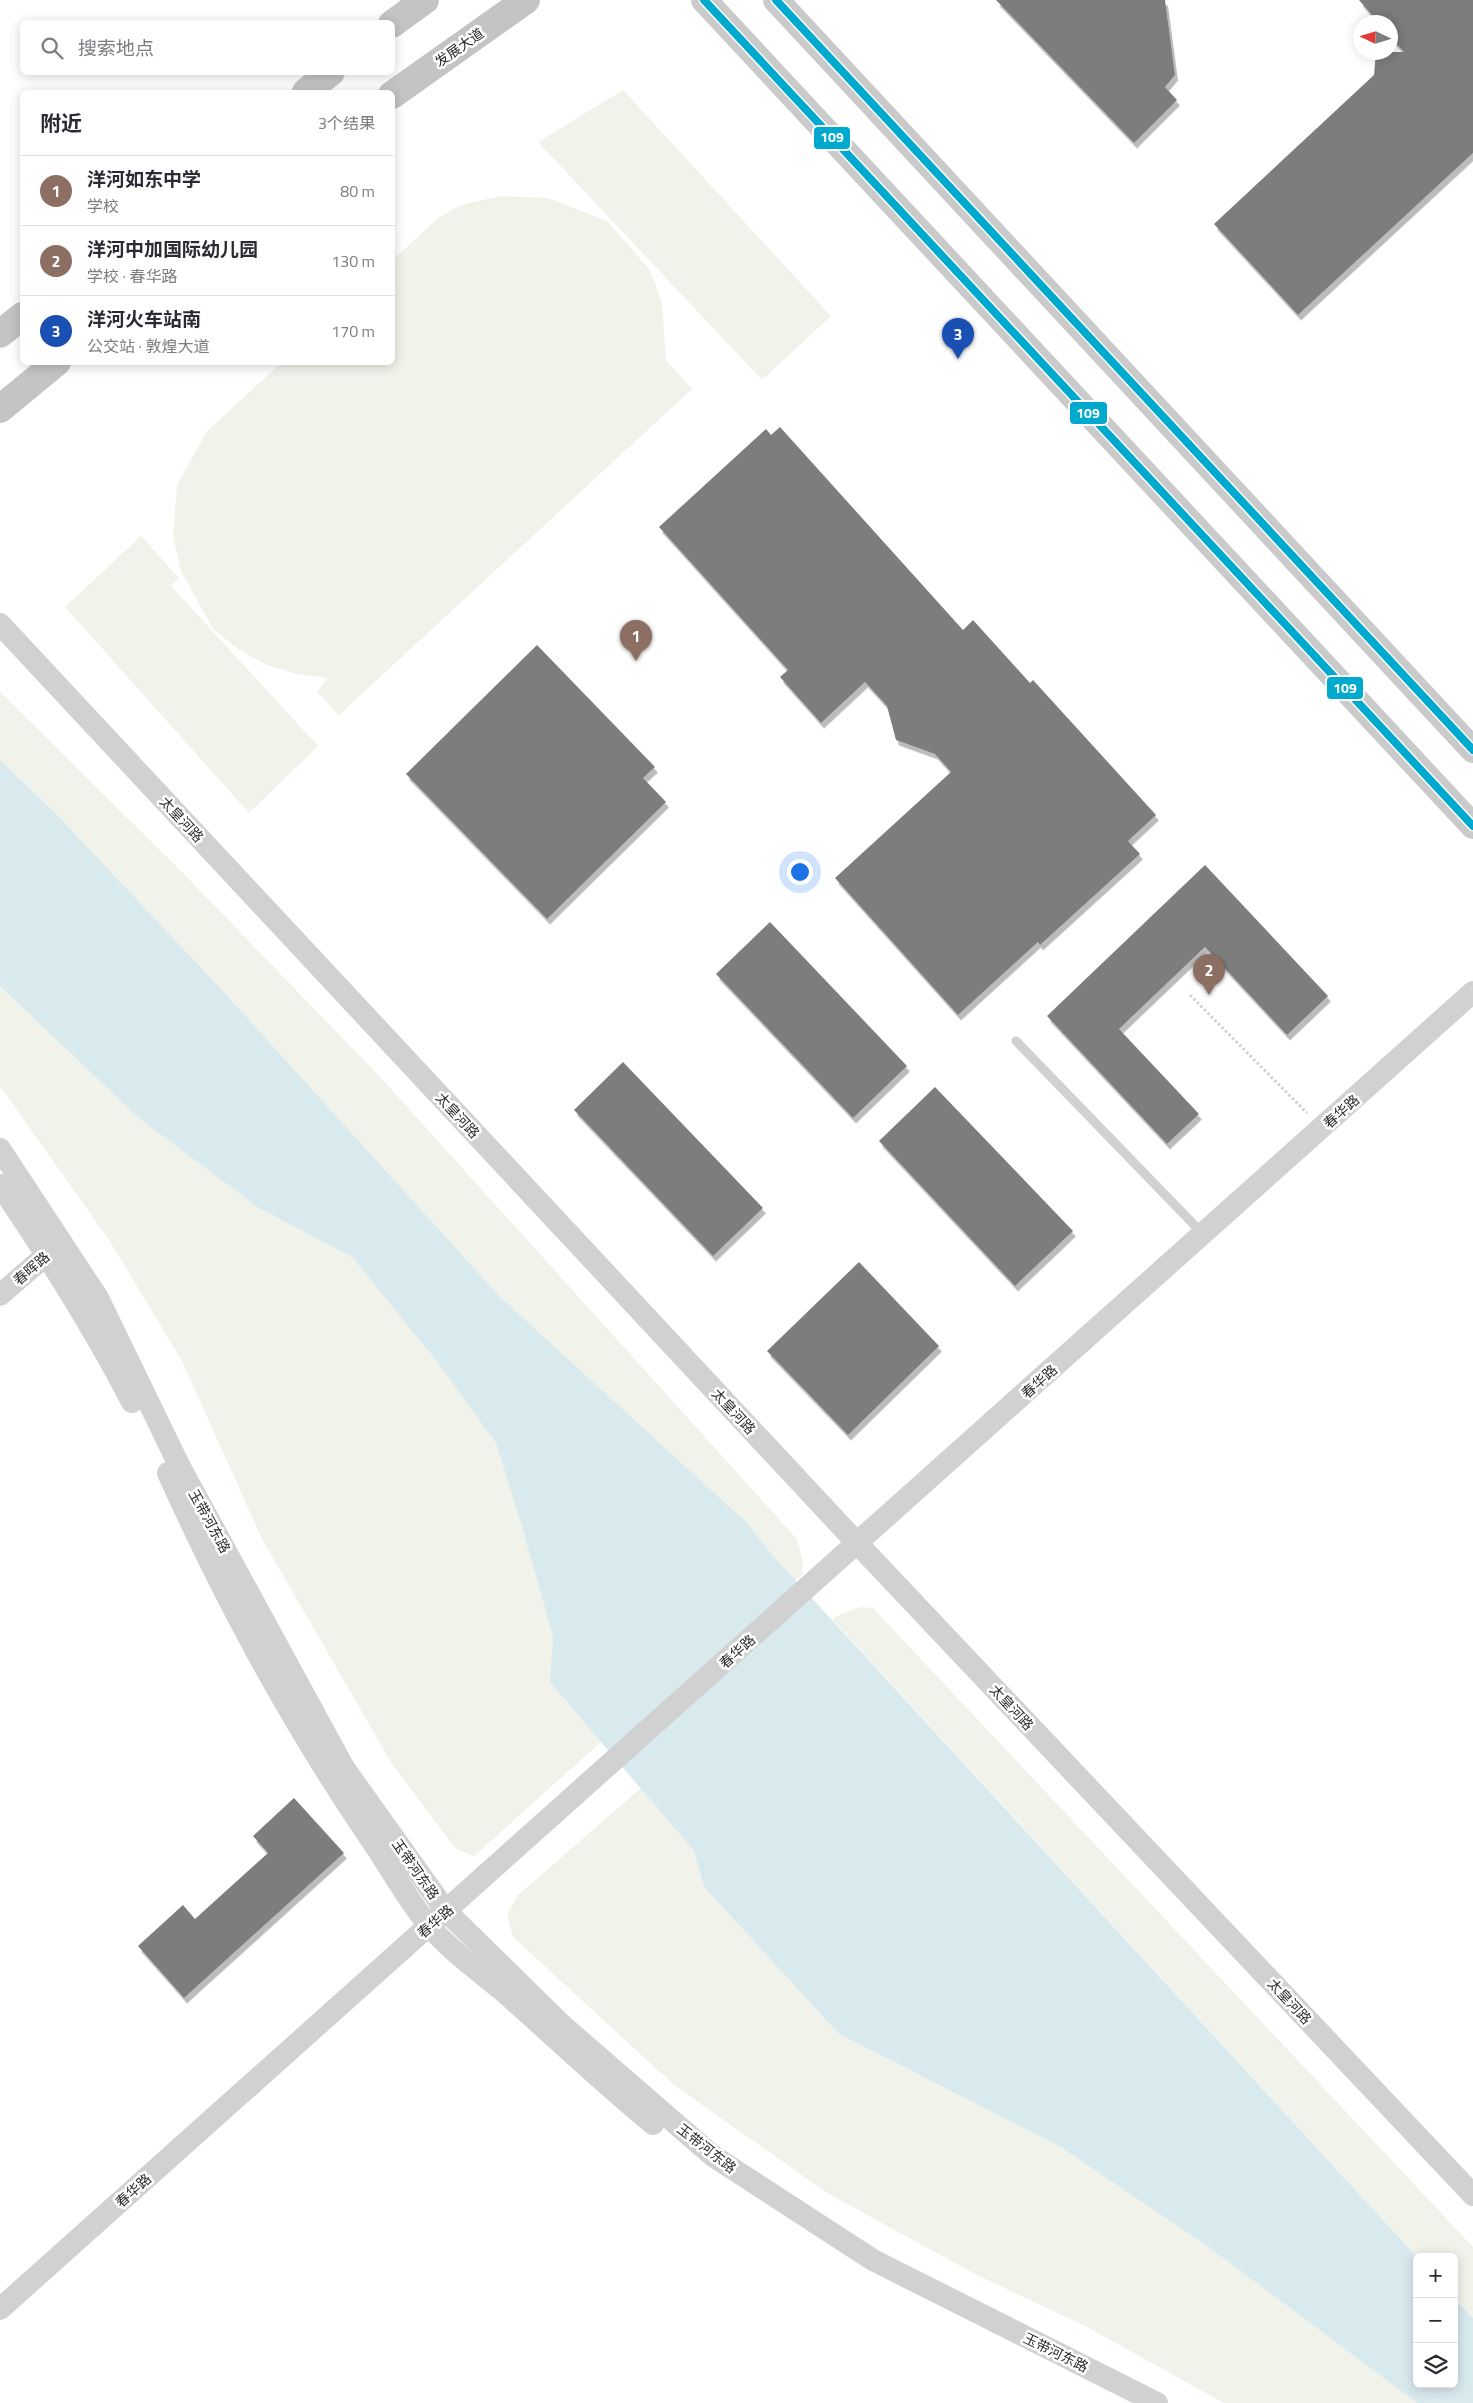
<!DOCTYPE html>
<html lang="zh">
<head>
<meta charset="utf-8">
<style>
	body { margin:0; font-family:"Titillium Web","Noto Sans SC",sans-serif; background:#f2f2f3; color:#2b2b33 }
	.controls { position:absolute; right:15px; bottom:15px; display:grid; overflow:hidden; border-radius:8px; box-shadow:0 2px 12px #0003 }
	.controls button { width:45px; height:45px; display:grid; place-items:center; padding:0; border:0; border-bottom:1px solid #e1e1e2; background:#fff; color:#2b2b33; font:25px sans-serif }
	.compass { position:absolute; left:1353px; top:15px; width:45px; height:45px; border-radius:50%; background:#fff; box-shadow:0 2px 12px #0003; rotate:274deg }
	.you { position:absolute; left:799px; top:871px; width:18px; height:18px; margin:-12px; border:4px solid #fff; border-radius:50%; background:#1a73e8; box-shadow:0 0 0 8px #1a73e833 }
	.badge { display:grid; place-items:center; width:32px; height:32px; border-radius:50%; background:#b45309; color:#fff; font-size:16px; font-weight:700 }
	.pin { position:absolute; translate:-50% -41px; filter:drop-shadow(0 1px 2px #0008) }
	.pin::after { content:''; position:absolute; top:26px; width:18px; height:15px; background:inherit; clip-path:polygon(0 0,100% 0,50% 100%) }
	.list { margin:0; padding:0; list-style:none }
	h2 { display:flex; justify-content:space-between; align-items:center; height:65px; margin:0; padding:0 20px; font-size:21px }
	h2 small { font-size:16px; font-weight:400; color:#7c7c81 }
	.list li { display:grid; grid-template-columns:32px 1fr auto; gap:15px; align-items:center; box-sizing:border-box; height:70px; padding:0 20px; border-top:1px solid #e1e1e2 }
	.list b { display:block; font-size:19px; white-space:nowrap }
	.list p { margin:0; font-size:16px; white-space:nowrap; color:#7c7c81 }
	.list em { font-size:16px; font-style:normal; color:#7c7c81 }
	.icon { flex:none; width:28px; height:28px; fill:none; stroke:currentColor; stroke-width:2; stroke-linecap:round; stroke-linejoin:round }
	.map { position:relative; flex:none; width:1473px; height:2403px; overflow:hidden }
	.search { position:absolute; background:#fff; box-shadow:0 2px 12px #0003; left:20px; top:20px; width:375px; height:55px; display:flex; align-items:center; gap:12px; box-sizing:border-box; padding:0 18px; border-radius:8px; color:#7c7c81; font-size:19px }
	.panel { position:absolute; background:#fff; box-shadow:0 2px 12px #0003; left:20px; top:90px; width:375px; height:275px; border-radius:8px }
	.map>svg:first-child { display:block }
</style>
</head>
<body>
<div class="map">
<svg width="1473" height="2403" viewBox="0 0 1473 2403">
	<defs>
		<filter id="shadow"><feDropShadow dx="3" dy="5.5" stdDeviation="0" flood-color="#0004"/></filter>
	</defs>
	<rect width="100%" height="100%" fill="#fff"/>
	<g fill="#f1f3eb">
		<polygon points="623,90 831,316 762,380 538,142"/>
		<polygon points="500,196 548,198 607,221 650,270 662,303 666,360 692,389 339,715 317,692 328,678 296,674 265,664 238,649 213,629 181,571 173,536 177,485 207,431 281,363 392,362 393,260 438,218 461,205"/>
		<polygon points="141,536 179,578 171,586 318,746 249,813 65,607"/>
		<polygon points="0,692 181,871 382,1079 797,1539 802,1559 803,1574 601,1742 474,1856 456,1849 392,1764 262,1539 182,1361 109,1240 0,1086"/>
		<polygon points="861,1607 873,1608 1473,2247 1473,2318 1454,2297 1454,2257 1417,2257 832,1619 843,1613"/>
		<polygon points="641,1788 694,1851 704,1887 839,2034 1059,2146 1207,2246 1417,2403 1224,2403 1085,2326 977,2275 827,2193 674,2085 513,1937 507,1915 518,1895"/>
	</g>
	<polygon fill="#d9eaee" points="0,760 56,814 221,989 500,1297 747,1523 775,1558 1417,2257 1417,2384 1454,2384 1454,2298 1473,2318 1473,2403 1417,2403 1207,2246 1059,2146 839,2034 704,1887 694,1851 550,1682 553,1637 524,1533 496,1443 436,1360 352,1257 259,1208 140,1119 0,986"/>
	<g fill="#7d7d7d" filter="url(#shadow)">
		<polygon points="996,0 1165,0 1175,75 1165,87 1177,100 1134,143"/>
		<polygon points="1359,0 1473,0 1473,153 1298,315 1214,224 1374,75 1376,52 1404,52 1390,37 1390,22 1378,22"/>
		<polygon points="780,427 963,630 973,620 1030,683 1033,680 1156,815 1128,841 1140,854 1040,945 1038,942 958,1015 835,878 951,772 935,754 896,740 887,706 865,682 821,723 780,677 788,670 659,527 766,429 771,435"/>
		<polygon points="537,645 655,767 643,778 666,802 547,919 406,774"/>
		<polygon points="1205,865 1328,996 1287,1035 1205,947 1119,1029 1199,1114 1167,1144 1047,1016"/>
		<polygon points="770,922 907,1066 853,1118 716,974"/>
		<polygon points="623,1062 763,1208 713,1256 574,1110"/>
		<polygon points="935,1087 1073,1231 1015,1286 879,1141"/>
		<polygon points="859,1262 939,1346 848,1435 767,1351"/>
		<polygon points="294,1798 344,1853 184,1998 138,1946 183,1905 195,1919 268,1853 253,1836"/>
	</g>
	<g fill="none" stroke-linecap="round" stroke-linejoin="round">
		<polyline stroke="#d1d1d1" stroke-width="3" stroke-dasharray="2.5 2.5" stroke-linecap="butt" points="1190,995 1307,1113"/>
		<polyline stroke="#d1d1d1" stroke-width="9" points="1016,1041 1203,1234"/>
		<g stroke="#d1d1d1" stroke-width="22">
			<polyline points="0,624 857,1543 1473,2195"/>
			<polyline points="0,1149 98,1298 180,1467 344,1768 446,1911 562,2025 713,2156 873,2260 1157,2403"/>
			<path d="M0 1185C49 1257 92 1325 132 1402"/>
			<polyline points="0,1295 58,1245"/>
			<path d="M168 1473C226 1602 292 1724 372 1841 391 1869 408 1901 430 1927 452 1952 479 1971 504 1992 554 2036 602 2082 653 2124"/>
			<path d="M0 2309C491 1870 982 1431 1473 992"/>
		</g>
		<g stroke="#cacaca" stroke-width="26">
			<polyline points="704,0 1473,826"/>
			<polyline points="776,0 1473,750"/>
		</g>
		<g stroke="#c4c4c4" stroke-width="28">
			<polyline points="392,24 425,0"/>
			<polyline points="306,92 331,72"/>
			<polyline points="392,95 526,0"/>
			<polyline points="0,334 22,316"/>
			<polyline points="0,409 57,362"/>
		</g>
		<defs>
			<g id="bus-1">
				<polyline points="704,0 1473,826"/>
				<polyline points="776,0 1473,750"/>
			</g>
		</defs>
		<use href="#bus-1" stroke="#fff" stroke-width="11"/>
		<use href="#bus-1" stroke="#00a9ce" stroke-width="8"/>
	</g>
	<g text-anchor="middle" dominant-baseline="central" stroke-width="5" stroke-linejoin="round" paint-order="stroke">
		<g font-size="14" fill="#2c2c2c" stroke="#fff">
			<text transform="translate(459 47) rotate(-35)">发展大道</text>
			<text transform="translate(182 819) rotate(47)">太皇河路</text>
			<text transform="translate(1341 1111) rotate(-42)">春华路</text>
			<text transform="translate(458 1115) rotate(47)">太皇河路</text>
			<text transform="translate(31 1268) rotate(-41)">春晖路</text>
			<text transform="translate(1039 1381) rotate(-42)">春华路</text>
			<text transform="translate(734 1411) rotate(47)">太皇河路</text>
			<text transform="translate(210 1521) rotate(61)">玉带河东路</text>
			<text transform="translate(737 1651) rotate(-42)">春华路</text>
			<text transform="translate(1012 1707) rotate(47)">太皇河路</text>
			<text transform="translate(416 1869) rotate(55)">玉带河东路</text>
			<text transform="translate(435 1921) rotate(-41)">春华路</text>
			<text transform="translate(1290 2001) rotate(47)">太皇河路</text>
			<text transform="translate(707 2148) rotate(38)">玉带河东路</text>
			<text transform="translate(133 2190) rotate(-42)">春华路</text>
			<text transform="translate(1056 2352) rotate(26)">玉带河东路</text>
		</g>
	</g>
	<g stroke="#fff" stroke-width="2">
		<rect x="813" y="126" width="38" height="24" rx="5" fill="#00a9ce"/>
		<rect x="1069" y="401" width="39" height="24" rx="5" fill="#00a9ce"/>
		<rect x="1326" y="676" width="38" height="24" rx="5" fill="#00a9ce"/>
	</g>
	<g font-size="14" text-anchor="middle" font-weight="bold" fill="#fff">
		<text x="832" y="142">109</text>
		<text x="1088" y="418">109</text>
		<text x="1345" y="693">109</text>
	</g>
</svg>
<div class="controls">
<button>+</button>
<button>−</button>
<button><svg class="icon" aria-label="layers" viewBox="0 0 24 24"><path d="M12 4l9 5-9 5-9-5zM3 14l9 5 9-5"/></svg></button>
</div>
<svg class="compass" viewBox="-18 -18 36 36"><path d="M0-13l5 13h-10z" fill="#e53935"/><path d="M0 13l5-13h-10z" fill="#7c7c81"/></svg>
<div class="you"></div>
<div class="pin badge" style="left:636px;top:661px;background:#8d6e63">1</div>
<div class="pin badge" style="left:1209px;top:995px;background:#8d6e63">2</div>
<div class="pin badge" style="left:958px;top:359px;background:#1a4fb4">3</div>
<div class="search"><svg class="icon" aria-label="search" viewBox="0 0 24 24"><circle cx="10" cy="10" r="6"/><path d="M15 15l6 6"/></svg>搜索地点</div>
<section class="panel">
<h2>附近<small>3个结果</small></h2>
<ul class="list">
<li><span class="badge" style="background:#8d6e63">1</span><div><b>洋河如东中学</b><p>学校</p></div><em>80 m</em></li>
<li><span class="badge" style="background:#8d6e63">2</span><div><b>洋河中加国际幼儿园</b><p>学校 · 春华路</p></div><em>130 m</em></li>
<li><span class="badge" style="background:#1a4fb4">3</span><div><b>洋河火车站南</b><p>公交站 · 敦煌大道</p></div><em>170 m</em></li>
</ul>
</section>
</div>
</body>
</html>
